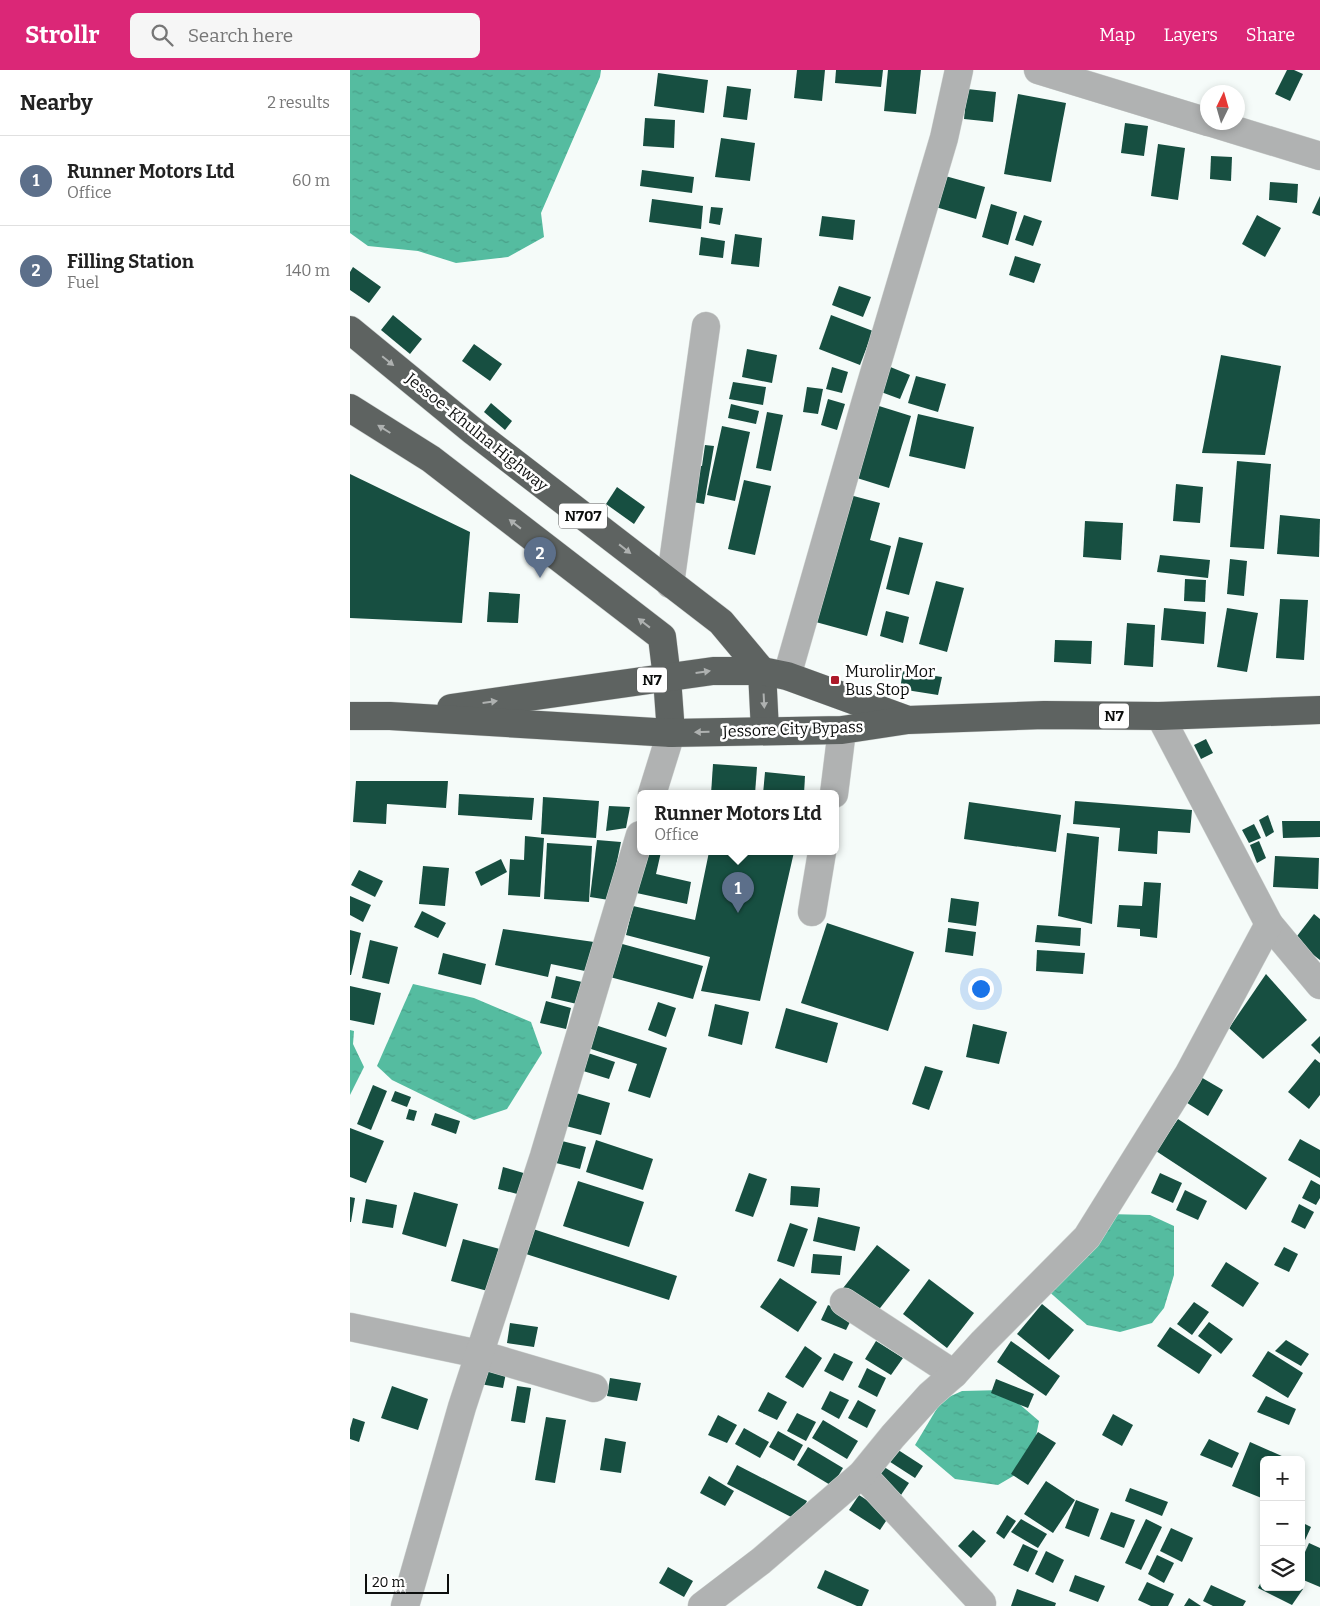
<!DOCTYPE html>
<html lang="en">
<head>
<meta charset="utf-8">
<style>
	body { margin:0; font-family:Bitter,serif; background:#f6f6f6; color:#222 }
	.controls { position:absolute; right:15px; bottom:15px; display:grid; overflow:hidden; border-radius:8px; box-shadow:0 2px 8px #0003 }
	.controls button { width:45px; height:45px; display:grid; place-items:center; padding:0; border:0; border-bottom:1px solid #e0e0e0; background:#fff; color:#222; font:25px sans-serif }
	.compass { position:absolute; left:850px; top:15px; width:45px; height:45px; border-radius:50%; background:#fff; box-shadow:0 2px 8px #0003; rotate:5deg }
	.scale { position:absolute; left:15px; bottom:12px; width:84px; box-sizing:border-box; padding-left:5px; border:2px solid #0c0e0d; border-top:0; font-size:14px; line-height:18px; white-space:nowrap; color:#0c0e0d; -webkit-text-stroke:4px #fff; paint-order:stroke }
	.you { position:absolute; left:630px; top:918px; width:18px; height:18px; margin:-12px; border:4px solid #fff; border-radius:50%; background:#1a73e8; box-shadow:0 0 0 8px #1a73e833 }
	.badge { display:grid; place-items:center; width:32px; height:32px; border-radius:50%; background:#db2777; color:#fff; font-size:16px; font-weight:700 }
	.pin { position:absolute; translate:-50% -41px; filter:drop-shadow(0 1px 2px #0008) }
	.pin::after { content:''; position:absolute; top:26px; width:18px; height:15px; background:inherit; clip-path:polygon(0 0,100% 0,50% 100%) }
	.popup { position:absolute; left:287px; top:720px; width:202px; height:65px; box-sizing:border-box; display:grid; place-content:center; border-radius:8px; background:#fff; filter:drop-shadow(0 1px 4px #0005); font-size:16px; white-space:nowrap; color:#767676 }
	.popup b { font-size:19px; color:#222 }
	.popup::after { content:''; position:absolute; left:50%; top:100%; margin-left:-10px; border:10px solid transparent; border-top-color:#fff }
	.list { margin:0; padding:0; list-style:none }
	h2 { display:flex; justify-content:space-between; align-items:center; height:65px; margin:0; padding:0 20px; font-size:21px }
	h2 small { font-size:16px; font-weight:400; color:#767676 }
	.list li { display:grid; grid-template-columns:32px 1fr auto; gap:15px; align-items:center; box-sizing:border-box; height:90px; padding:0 20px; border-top:1px solid #e0e0e0 }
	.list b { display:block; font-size:19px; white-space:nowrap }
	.list p { margin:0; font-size:16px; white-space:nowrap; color:#767676 }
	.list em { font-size:16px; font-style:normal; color:#767676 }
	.icon { flex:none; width:28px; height:28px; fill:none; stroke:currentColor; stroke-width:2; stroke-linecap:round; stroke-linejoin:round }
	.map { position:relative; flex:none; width:970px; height:1536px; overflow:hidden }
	header { display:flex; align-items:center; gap:30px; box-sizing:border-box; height:70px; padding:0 25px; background:#db2777; color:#fff }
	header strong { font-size:24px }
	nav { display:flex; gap:28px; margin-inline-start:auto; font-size:18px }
	.search { width:350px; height:45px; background:#f6f6f6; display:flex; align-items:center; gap:12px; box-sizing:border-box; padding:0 18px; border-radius:8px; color:#767676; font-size:19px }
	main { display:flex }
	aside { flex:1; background:#fff }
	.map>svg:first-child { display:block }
</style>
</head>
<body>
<header>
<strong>Strollr</strong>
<div class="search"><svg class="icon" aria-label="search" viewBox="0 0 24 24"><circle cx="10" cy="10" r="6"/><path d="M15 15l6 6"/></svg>Search here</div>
<nav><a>Map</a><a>Layers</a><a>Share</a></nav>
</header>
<main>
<aside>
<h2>Nearby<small>2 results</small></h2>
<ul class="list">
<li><span class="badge" style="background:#5c6f8a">1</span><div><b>Runner Motors Ltd</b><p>Office</p></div><em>60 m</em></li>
<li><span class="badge" style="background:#5c6f8a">2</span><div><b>Filling Station</b><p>Fuel</p></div><em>140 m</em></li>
</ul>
</aside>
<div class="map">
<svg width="970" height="1536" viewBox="0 0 970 1536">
	<defs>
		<pattern id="water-ripples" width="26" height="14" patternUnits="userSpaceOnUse" patternTransform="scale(1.25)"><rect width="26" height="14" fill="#55bca0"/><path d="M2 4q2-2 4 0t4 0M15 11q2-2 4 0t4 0" fill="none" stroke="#49a089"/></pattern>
	</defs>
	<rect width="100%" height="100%" fill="#f5fbf9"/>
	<g fill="url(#water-ripples)">
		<polygon points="0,0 251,0 250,7 191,143 194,167 158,187 106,193 68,181 18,176 0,163"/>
		<polygon points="63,914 124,928 181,952 192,983 157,1039 124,1050 42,1010 27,996"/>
		<polygon points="0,960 4,961 3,974 14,997 0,1025"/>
		<polygon points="757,1144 800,1145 824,1156 824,1205 814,1238 802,1253 770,1262 737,1255 696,1219"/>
		<polygon points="653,1320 689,1351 680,1396 648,1415 605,1409 565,1375 592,1330 612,1321"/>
	</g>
	<g fill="#174f41">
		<polygon points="447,0 475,0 472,31 444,28"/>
		<polygon points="486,0 533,0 531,17 485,13"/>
		<polygon points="538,0 571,0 566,44 534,41"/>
		<polygon points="937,0 944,0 953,4 940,31 925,24"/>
		<polygon points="308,3 358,10 354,43 304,36"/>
		<polygon points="377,16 401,19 397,50 373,47"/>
		<polygon points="617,19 646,22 643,52 614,49"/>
		<polygon points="668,24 716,33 701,112 654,104"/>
		<polygon points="295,48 325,50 324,78 293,76"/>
		<polygon points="775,53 798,56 794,86 771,83"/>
		<polygon points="371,68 405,73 400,111 365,107"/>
		<polygon points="808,74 835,78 828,130 801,126"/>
		<polygon points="861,86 882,87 881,111 860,109"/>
		<polygon points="292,100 344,107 342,123 290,116"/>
		<polygon points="588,104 635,117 626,149 579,135"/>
		<polygon points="920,112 948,114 947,133 919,130"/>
		<polygon points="970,126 970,146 962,143"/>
		<polygon points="302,129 353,136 351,159 299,152"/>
		<polygon points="641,134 667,142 658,175 632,167"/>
		<polygon points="361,137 373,138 370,155 359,153"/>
		<polygon points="674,145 692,151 683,176 665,170"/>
		<polygon points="907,145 931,158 915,187 892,174"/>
		<polygon points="472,146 505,150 503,170 469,166"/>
		<polygon points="385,164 412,168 409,197 381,194"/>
		<polygon points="351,167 375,171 373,188 349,185"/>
		<polygon points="665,186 691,194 684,213 659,205"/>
		<polygon points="3,197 31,217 19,233 0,220 0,202"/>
		<polygon points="489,216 521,227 513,247 482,235"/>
		<polygon points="43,245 72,269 60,284 31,260"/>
		<polygon points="481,245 523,261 510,295 469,279"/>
		<polygon points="124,274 152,294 140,311 112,291"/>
		<polygon points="397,279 427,285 422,313 392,307"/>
		<polygon points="871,285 931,296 915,385 852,383"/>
		<polygon points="533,294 560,305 550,329 523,319"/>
		<polygon points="482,297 498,302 492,323 476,319"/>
		<polygon points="566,306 596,314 588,342 558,333"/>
		<polygon points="383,312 416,317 413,335 379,329"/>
		<polygon points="457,317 473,319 468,344 453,342"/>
		<polygon points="478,329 495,334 487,360 471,355"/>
		<polygon points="141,333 162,351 155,360 134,342"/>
		<polygon points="381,334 409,341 406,354 378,348"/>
		<polygon points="529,336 561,346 539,418 507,408"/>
		<polygon points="417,342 433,345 421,401 406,398"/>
		<polygon points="568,344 624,357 615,399 559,386"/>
		<polygon points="372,356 400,362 385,431 357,425"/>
		<polygon points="355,375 364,376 354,434 332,430 339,394 352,396"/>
		<polygon points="887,391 921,394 914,479 880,477"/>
		<polygon points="0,404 120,462 112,553 0,548"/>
		<polygon points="394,410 421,416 405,485 378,479"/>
		<polygon points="826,414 853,417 850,453 823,451"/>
		<polygon points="267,417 295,437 284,454 256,434"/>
		<polygon points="496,424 530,433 520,470 541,476 517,566 462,551"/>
		<polygon points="930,445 970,449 969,487 927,484"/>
		<polygon points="735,451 773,453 771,490 733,487"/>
		<polygon points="549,467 573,473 559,525 536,519"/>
		<polygon points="810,485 860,490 858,508 807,502"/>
		<polygon points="880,489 897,491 894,526 877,524"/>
		<polygon points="835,509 856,510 855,532 834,531"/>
		<polygon points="586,511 614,518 597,582 569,574"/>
		<polygon points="139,522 170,524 168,553 137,552"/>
		<polygon points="930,529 958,530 954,590 926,588"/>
		<polygon points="814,538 856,542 854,574 811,570"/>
		<polygon points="877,538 908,543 897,602 867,597"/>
		<polygon points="536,541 559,547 553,573 530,566"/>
		<polygon points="777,553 805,555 803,597 774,595"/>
		<polygon points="705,570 742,571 741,594 704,592"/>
		<polygon points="553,601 592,607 588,625 550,619"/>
		<polygon points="856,669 863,683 851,689 844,675"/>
		<polygon points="363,694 407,697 405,724 361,724"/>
		<polygon points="415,702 455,706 454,724 413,724"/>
		<polygon points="6,711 98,711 96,738 37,734 36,754 3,752"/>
		<polygon points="109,724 184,728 182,750 108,745"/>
		<polygon points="193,727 249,731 246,768 191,764"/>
		<polygon points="725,731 842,740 840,763 808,761 807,784 768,781 770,758 723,754"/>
		<polygon points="619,732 711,745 706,782 614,769"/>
		<polygon points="259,736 280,737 276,758 256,761"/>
		<polygon points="918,745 924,762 916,767 909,750"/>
		<polygon points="932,751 970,751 970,767 933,768"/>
		<polygon points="904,754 911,768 899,773 892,760"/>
		<polygon points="717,763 749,767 742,854 708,846"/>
		<polygon points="175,766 194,768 190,827 158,825 160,789 174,790"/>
		<polygon points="247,770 271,772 259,830 240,827"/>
		<polygon points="909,771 916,788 907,793 900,775"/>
		<polygon points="197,773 242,776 239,832 194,829"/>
		<polygon points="290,782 311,782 306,804 341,812 337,834 282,822"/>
		<polygon points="359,782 444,782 410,931 351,921 360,887 276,865 283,836 345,850"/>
		<polygon points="925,786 969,788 968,819 923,817"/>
		<polygon points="151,789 157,802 131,816 125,802"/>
		<polygon points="73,796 99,798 95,836 69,834"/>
		<polygon points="9,800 33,811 25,827 1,815"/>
		<polygon points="794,812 811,813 807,868 790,866 790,859 767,857 769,835 792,836"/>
		<polygon points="0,826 21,835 13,852 0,845"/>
		<polygon points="601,828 629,832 626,856 598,852"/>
		<polygon points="72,841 96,853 88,868 64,857"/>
		<polygon points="964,844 970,849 970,890 944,870"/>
		<polygon points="477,853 564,882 538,961 451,933"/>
		<polygon points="687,855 731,858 730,876 685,872"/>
		<polygon points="598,858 626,862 623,886 595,882"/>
		<polygon points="153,859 244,872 235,901 201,894 198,907 145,895"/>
		<polygon points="0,860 11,863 1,905 0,905"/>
		<polygon points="20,870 48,877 39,914 12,908"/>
		<polygon points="265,872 353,896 343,929 256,906"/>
		<polygon points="687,880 735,883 733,904 686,901"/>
		<polygon points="93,883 136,894 131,915 88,904"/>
		<polygon points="916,904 957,950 913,989 879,958"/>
		<polygon points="206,906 232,912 227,934 201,928"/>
		<polygon points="0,916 31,923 24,955 0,950"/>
		<polygon points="196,931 221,938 216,959 190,953"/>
		<polygon points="308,932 326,938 316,967 298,960"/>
		<polygon points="365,934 399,942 392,975 358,966"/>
		<polygon points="436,938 488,953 477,993 425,978"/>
		<polygon points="242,954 317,978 300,1028 278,1021 287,994 235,977"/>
		<polygon points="623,954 657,962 649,994 616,987"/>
		<polygon points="970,966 970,984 961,975"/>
		<polygon points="235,982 265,992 259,1009 230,1000"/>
		<polygon points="965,989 970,993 970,1025 959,1039 938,1022"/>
		<polygon points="575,996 593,1001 579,1040 562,1034"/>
		<polygon points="849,1006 873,1020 858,1046 834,1031"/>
		<polygon points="23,1015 37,1021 21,1060 7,1054"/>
		<polygon points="45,1021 61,1027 57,1037 41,1031"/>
		<polygon points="226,1023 260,1033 251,1065 216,1056"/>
		<polygon points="59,1039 67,1041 64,1051 56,1049"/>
		<polygon points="85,1043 110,1051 106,1064 81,1055"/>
		<polygon points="828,1049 917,1108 896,1140 806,1081"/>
		<polygon points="0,1058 34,1071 16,1113 0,1107"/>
		<polygon points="950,1069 970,1080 970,1108 938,1090"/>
		<polygon points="246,1070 303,1089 293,1120 236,1102"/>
		<polygon points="212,1071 236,1077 230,1099 206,1093"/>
		<polygon points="153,1097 177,1104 171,1125 148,1119"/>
		<polygon points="399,1103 417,1109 403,1147 385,1141"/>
		<polygon points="810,1103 832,1113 823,1133 801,1123"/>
		<polygon points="961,1110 970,1115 970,1128 966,1135 952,1128"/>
		<polygon points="228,1111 294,1132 279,1177 213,1156"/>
		<polygon points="441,1116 470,1118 468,1137 440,1135"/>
		<polygon points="835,1120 857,1131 848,1150 826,1140"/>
		<polygon points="64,1122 108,1134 96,1177 52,1164"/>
		<polygon points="0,1127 5,1128 1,1152 0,1152"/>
		<polygon points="16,1129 47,1135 43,1158 12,1153"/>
		<polygon points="949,1134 964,1142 955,1159 941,1152"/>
		<polygon points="468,1147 510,1157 505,1181 463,1171"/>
		<polygon points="440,1153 458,1159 444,1197 427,1191"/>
		<polygon points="183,1159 327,1206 319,1230 176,1184"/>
		<polygon points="113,1169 157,1181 145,1223 101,1211"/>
		<polygon points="527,1175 560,1200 523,1247 490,1222"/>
		<polygon points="934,1177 948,1184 939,1202 924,1195"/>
		<polygon points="463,1184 492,1186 490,1205 461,1203"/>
		<polygon points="876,1192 909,1213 893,1237 861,1216"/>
		<polygon points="430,1208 467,1232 448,1262 410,1237"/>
		<polygon points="579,1209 624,1243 597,1278 553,1244"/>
		<polygon points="844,1232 859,1242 842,1265 827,1254"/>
		<polygon points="692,1234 724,1260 699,1290 667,1264"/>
		<polygon points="478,1235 503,1246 496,1260 471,1250"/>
		<polygon points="859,1252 883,1269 871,1284 848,1266"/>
		<polygon points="160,1253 188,1257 184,1277 157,1273"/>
		<polygon points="820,1257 862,1285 849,1304 807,1276"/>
		<polygon points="936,1270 959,1284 951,1296 925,1281"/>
		<polygon points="526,1271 553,1288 541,1305 515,1289"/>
		<polygon points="661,1271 710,1306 696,1326 647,1292"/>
		<polygon points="455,1276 472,1288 453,1318 435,1307"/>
		<polygon points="918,1281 953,1303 938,1328 902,1306"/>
		<polygon points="484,1283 503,1292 493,1311 474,1301"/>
		<polygon points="133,1294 157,1298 153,1318 130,1314"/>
		<polygon points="517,1298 536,1308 527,1327 508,1317"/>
		<polygon points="260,1308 291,1313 287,1331 257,1326"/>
		<polygon points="646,1309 684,1324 678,1338 641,1323"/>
		<polygon points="42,1316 78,1329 68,1360 31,1348"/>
		<polygon points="167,1316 181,1318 175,1353 161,1351"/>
		<polygon points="480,1321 499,1330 489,1349 471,1339"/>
		<polygon points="418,1322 437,1332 427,1350 408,1341"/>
		<polygon points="916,1326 946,1339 939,1355 907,1342"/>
		<polygon points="508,1330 526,1340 517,1358 498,1348"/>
		<polygon points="447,1343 466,1352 456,1371 437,1361"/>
		<polygon points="763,1344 783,1355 772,1376 752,1365"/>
		<polygon points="368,1345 387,1355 377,1373 358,1365"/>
		<polygon points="196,1347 216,1350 205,1413 185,1410"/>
		<polygon points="3,1348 15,1352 9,1372 0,1369 0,1359"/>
		<polygon points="473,1350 508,1371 497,1389 462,1368"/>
		<polygon points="394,1358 419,1372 410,1388 385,1374"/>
		<polygon points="428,1361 453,1375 444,1391 419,1377"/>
		<polygon points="688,1362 706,1373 678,1415 661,1404"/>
		<polygon points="255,1368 276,1372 271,1403 250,1400"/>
		<polygon points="859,1369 889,1383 882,1398 850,1385"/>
		<polygon points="900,1372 934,1387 933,1390 914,1390 914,1429 882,1416"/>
		<polygon points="542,1376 573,1396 565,1408 534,1388"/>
		<polygon points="458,1377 493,1398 482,1416 447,1395"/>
		<polygon points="528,1393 559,1413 551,1425 520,1405"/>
		<polygon points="387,1395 457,1431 447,1450 377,1414"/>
		<polygon points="359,1406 384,1421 375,1436 350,1423"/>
		<polygon points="696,1411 725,1430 703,1463 674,1444"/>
		<polygon points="780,1418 818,1432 812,1446 775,1431"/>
		<polygon points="509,1425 540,1445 530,1460 499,1440"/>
		<polygon points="726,1430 749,1439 739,1467 715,1458"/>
		<polygon points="761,1442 785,1450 774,1478 750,1469"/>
		<polygon points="657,1445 666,1451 654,1469 646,1463"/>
		<polygon points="671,1449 697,1464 688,1478 661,1462"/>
		<polygon points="796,1449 812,1457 791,1500 775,1493"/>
		<polygon points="951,1452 961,1457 951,1479"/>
		<polygon points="821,1458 843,1468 832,1492 810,1481"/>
		<polygon points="623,1460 636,1471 621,1488 608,1476"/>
		<polygon points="959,1473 970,1478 970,1517 951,1509 951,1491"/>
		<polygon points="673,1474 688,1481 678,1502 663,1495"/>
		<polygon points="696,1481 714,1490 703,1513 685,1504"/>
		<polygon points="807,1485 824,1493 814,1513 798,1504"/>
		<polygon points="318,1497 343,1511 334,1527 309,1513"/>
		<polygon points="475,1500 519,1520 512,1536 507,1536 467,1518"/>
		<polygon points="725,1505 755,1516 748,1532 719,1521"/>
		<polygon points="914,1506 914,1517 951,1517 953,1519 942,1535 908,1518"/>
		<polygon points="797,1512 824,1524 818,1536 801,1536 788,1530"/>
		<polygon points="861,1515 896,1531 893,1536 863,1536 853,1531"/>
		<polygon points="667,1519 706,1533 705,1536 661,1536"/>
		<polygon points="839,1528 851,1536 834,1536"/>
	</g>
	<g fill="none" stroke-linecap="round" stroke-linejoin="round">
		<defs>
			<g id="minor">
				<polyline points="688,0 858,52"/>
				<polyline points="859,52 970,86"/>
				<polyline points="320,514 356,256"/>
				<polyline points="437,606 515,334 594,68 609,0"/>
				<polyline points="810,646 919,854 970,915"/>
				<polyline points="302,724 321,663"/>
				<polyline points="484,724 492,660"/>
				<polyline points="462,842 472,782"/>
				<polyline points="494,1232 604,1304"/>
				<polyline points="0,1257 129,1284 244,1318"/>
				<polyline points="512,1404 632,1533 630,1536"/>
				<polyline points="55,1536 112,1337 194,1086 290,765"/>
				<polyline points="352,1536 411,1491 512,1404 543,1366 580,1325 604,1304 633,1272 737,1167 838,1005 919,854"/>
			</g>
			<g id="highway">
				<polyline points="0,260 123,361 371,552 412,601 415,661"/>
				<polyline points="0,338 81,389 312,567 317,608 321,663"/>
				<polyline points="101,638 363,601 412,601 437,606 555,649"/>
				<polyline points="0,646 40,646 321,663 492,660 558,650 694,645 810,646 970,640"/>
			</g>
		</defs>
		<use href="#minor" stroke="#d0d5d3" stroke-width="29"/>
		<use href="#highway" stroke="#d0d5d3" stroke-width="29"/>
		<use href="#minor" stroke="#b0b2b2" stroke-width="28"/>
		<use href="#highway" stroke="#5e6361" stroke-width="28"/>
	</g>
	<defs><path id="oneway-solid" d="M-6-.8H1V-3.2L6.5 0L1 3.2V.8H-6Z" transform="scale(1.25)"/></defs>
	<g fill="#aeb1b0">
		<use href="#oneway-solid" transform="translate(38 291) rotate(39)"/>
		<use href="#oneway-solid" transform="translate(34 359) rotate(-148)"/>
		<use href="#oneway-solid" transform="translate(165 454) rotate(-142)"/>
		<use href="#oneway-solid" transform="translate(275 479) rotate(38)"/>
		<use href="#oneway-solid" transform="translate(294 553) rotate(-142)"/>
		<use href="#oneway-solid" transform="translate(353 602) rotate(-8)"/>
		<use href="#oneway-solid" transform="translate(414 631) rotate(87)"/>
		<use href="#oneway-solid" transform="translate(140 632) rotate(-8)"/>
		<use href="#oneway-solid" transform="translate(352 662) rotate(179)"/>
	</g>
	<rect fill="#ad1929" stroke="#fff" stroke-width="2" x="480" y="605" width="10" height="10" rx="2.5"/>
	<g text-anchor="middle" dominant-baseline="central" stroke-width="5" stroke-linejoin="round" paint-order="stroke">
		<g fill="#fff" stroke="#555656" stroke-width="1">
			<rect x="209" y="433.5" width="48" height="25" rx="4"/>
			<rect x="287" y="597.5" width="30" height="25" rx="4"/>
			<rect x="749" y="633.5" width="30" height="25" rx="4"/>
		</g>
		<g font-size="15" font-weight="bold" fill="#0c0e0d">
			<text x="233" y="446">N707</text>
			<text x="302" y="610">N7</text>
			<text x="764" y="646">N7</text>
		</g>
		<g font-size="16" fill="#0c0e0d" stroke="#fff">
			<text transform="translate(127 362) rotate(39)">Jessoe-Khulna Highway</text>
			<text transform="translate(443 659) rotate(-2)">Jessore City Bypass</text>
		</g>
		<g font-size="16" fill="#0c0e0d" stroke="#fff" text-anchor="start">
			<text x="495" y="601">Murolir Mor<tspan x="495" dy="18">Bus Stop</tspan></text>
		</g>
	</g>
</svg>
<div class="controls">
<button>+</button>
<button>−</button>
<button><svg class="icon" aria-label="layers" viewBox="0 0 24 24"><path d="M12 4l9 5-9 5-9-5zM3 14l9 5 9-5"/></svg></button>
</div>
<svg class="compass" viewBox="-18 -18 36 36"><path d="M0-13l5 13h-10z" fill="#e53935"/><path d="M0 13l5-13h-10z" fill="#767676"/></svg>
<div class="scale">20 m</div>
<div class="you"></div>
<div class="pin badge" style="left:388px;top:843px;background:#5c6f8a">1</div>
<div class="popup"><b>Runner Motors Ltd</b>Office</div>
<div class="pin badge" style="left:190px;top:508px;background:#5c6f8a">2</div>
</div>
</main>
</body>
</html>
